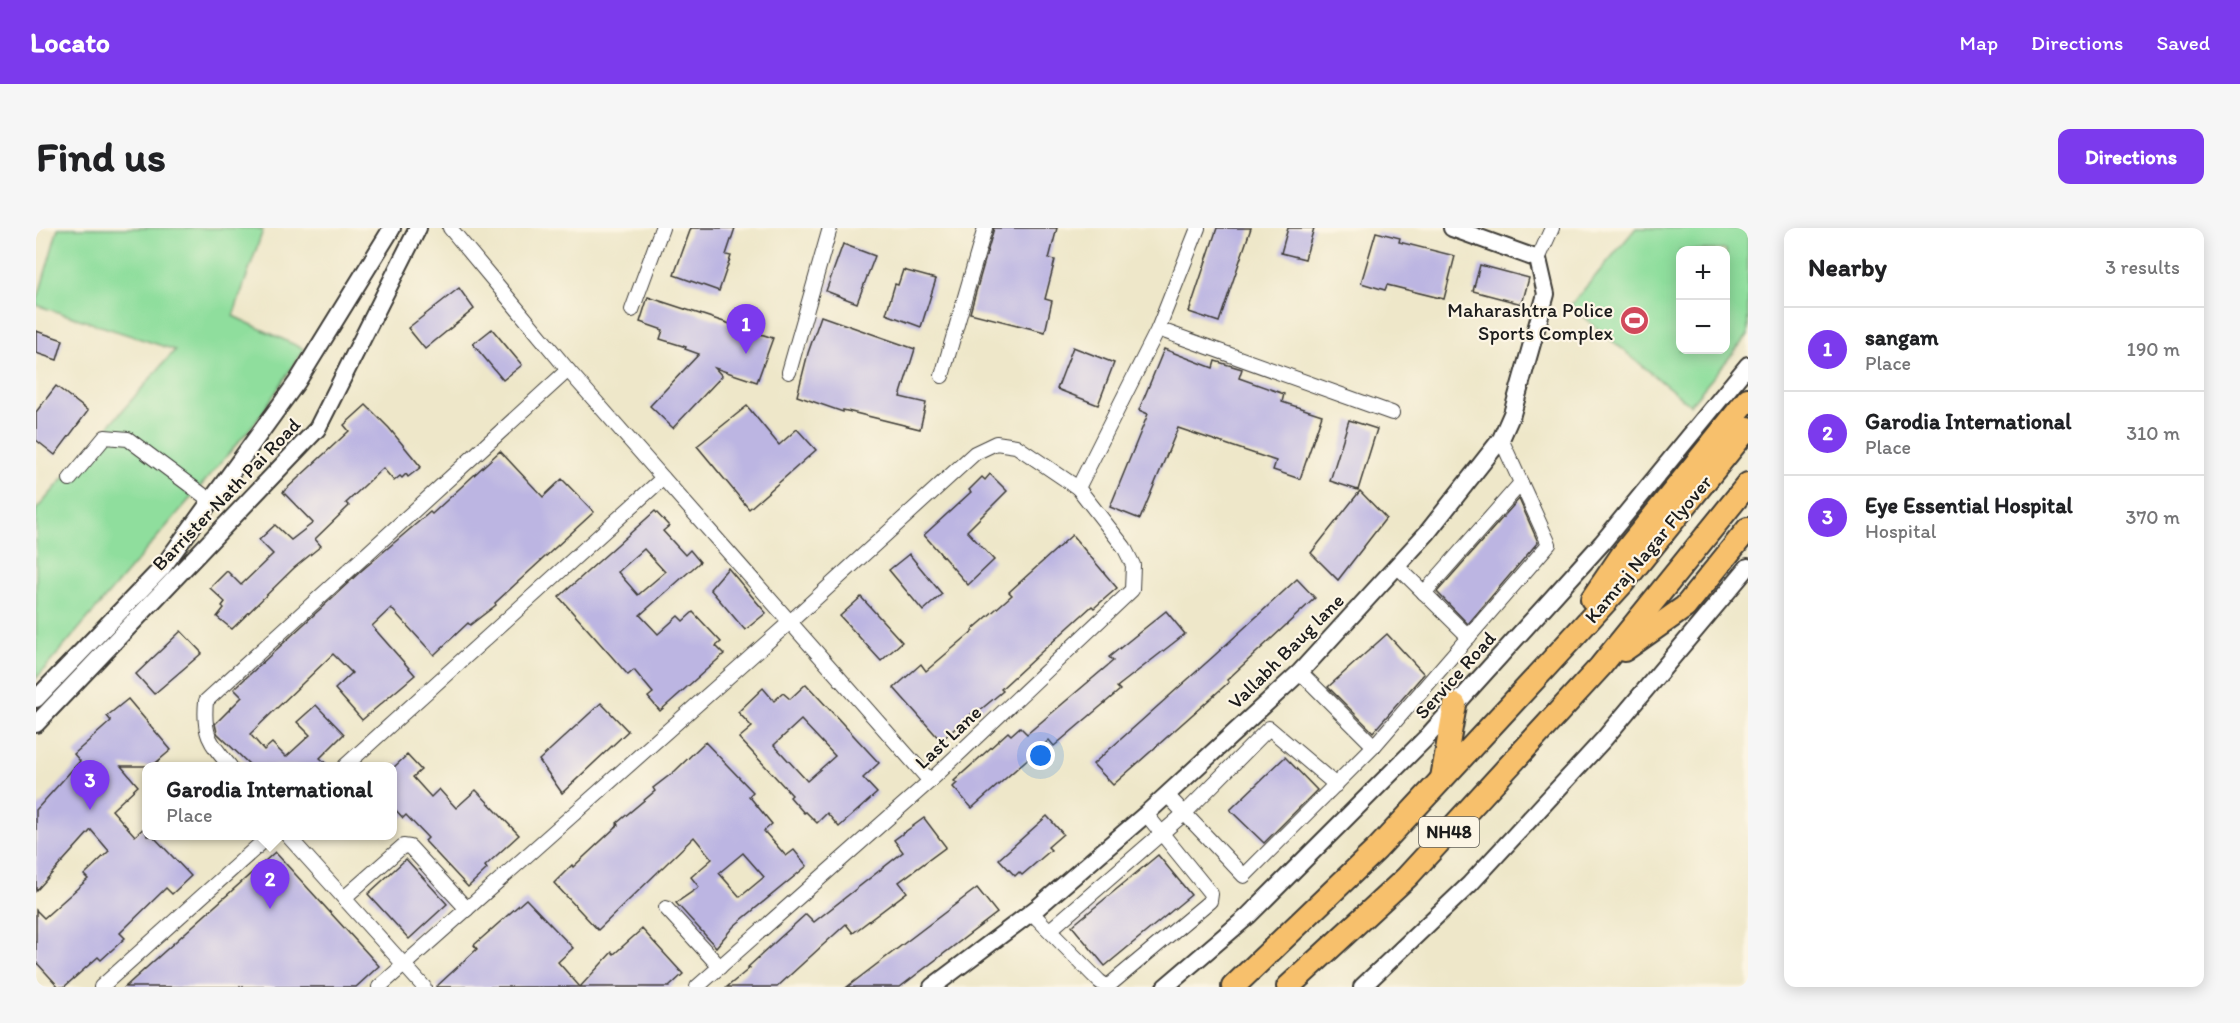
<!DOCTYPE html>
<html lang="en">
<head>
<meta charset="utf-8">
<style>
	body { margin:0; font-family:Itim,sans-serif; background:#f6f6f6; color:#202124 }
	.controls { position:absolute; right:18px; top:18px; display:grid; overflow:hidden; border-radius:12px; box-shadow:0 3px 15px #0003 }
	.controls button { width:54px; height:54px; display:grid; place-items:center; padding:0; border:0; border-bottom:2px solid #e0e0e0; background:#fff; color:#202124; font:30px sans-serif }
	.you { position:absolute; left:1005px; top:528px; width:21px; height:21px; margin:-15px; border:4px solid #fff; border-radius:50%; background:#1a73e8; box-shadow:0 0 0 9px #1a73e833 }
	.badge { display:grid; place-items:center; width:39px; height:39px; border-radius:50%; background:#7c3aed; color:#fff; font-size:20px; font-weight:700 }
	.pin { position:absolute; translate:-50% -50px; filter:drop-shadow(0 2px 3px #0008) }
	.pin::after { content:''; position:absolute; top:32px; width:21px; height:18px; background:inherit; clip-path:polygon(0 0,100% 0,50% 100%) }
	.popup { position:absolute; left:106px; top:534px; width:255px; height:78px; box-sizing:border-box; display:grid; place-content:center; border-radius:12px; background:#fff; filter:drop-shadow(0 2px 4px #0005); font-size:20px; white-space:nowrap; color:#757577 }
	.popup b { font-size:22px; color:#202124 }
	.popup::after { content:''; position:absolute; left:50%; top:100%; margin-left:-12px; border:12px solid transparent; border-top-color:#fff }
	.list { margin:0; padding:0; list-style:none }
	h2 { display:flex; justify-content:space-between; align-items:center; height:78px; margin:0; padding:0 24px; font-size:26px }
	h2 small { font-size:20px; font-weight:400; color:#757577 }
	.list li { display:grid; grid-template-columns:39px 1fr auto; gap:18px; align-items:center; box-sizing:border-box; height:84px; padding:0 24px; border-top:2px solid #e0e0e0 }
	.list b { display:block; font-size:22px; white-space:nowrap }
	.list p { margin:0; font-size:20px; white-space:nowrap; color:#757577 }
	.list em { font-size:20px; font-style:normal; color:#757577 }
	.map { position:relative; flex:none; width:1712px; height:759px; overflow:hidden; border-radius:12px }
	header { display:flex; align-items:center; gap:36px; box-sizing:border-box; height:84px; padding:0 30px; background:#7c3aed; color:#fff }
	header strong { font-size:28px }
	nav { display:flex; gap:33px; margin-inline-start:auto; font-size:21px }
	.intro { display:flex; align-items:center; justify-content:space-between; box-sizing:border-box; height:144px; padding:0 36px }
	h1 { margin:0; font-size:42px }
	.button { padding:15px 27px; border-radius:12px; background:#7c3aed; color:#fff; font-size:21px; font-weight:700 }
	main { display:flex; gap:36px; padding:0 36px }
	aside { flex:1; background:#fff; border-radius:12px; box-shadow:0 3px 15px #0003 }
	.map>svg:first-child { display:block }
</style>
</head>
<body>
<header>
<strong>Locato</strong>
<nav><a>Map</a><a>Directions</a><a>Saved</a></nav>
</header>
<div class="intro"><h1>Find us</h1><a class="button">Directions</a></div>
<main>
<div class="map">
<svg width="1712" height="759" viewBox="0 0 1712 759">
	<rect width="100%" height="100%" fill="#fcf5e5"/>
	<filter id="ink" filterUnits="userSpaceOnUse"><feTurbulence type="fractalNoise" baseFrequency=".0167" numOctaves="2"/><feDisplacementMap in="SourceGraphic" scale="12" xChannelSelector="R" yChannelSelector="G"/><feConvolveMatrix kernelMatrix="1 2 1 2 8 2 1 2 1" color-interpolation-filters="sRGB"/></filter>
	<filter id="wash" filterUnits="userSpaceOnUse"><feTurbulence type="fractalNoise" baseFrequency=".008" numOctaves="4" result="noise"/><feDisplacementMap in="SourceGraphic" scale="24" xChannelSelector="R" yChannelSelector="G"/><feGaussianBlur stdDeviation="1.35" result="paint"/><feColorMatrix in="noise" values="0 0 0 0 0 0 0 0 0 0 0 0 0 0 0 0 0 1.4 0 .05"/><feComposite in="paint" operator="in"/></filter>
	<g filter="url(#wash)">
		<rect width="100%" height="100%" fill="#eee7c9"/>
		<g fill="#8fde9d" stroke="#567d5c" stroke-width="1.5" fill-rule="evenodd">
			<polygon points="22,0 219,0 227,2 197,88 268,121 223,190 0,451 0,282 139,122 0,77"/>
			<path d="M1600 0H1712V107L1654 177 1534 78ZM1644 22H1690V122H1644Z"/>
		</g>
		<g id="blocks">
			<g fill="#bcb5e2" fill-rule="evenodd">
				<polygon points="655,0 699,0 690,27 695,28 683,63 638,47"/>
				<polygon points="958,0 1021,0 1013,31 1019,32 1009,71 1016,73 1009,104 934,85"/>
				<polygon points="1181,0 1215,0 1183,94 1153,84"/>
				<polygon points="1252,0 1278,0 1269,31 1245,25"/>
				<polygon points="1340,4 1364,10 1363,14 1419,28 1408,71 1351,57 1349,62 1325,55"/>
				<polygon points="807,16 839,28 821,75 790,63"/>
				<polygon points="1444,37 1493,50 1486,76 1437,63"/>
				<polygon points="867,42 900,51 885,99 850,86 859,56 862,57"/>
				<polygon points="423,60 438,81 389,121 372,100"/>
				<polygon points="612,69 737,110 721,154 679,140 686,148 637,200 614,178 663,126 649,121 650,119 624,111 627,102 604,94"/>
				<polygon points="785,88 879,121 864,169 890,175 884,201 807,182 807,184 761,168 772,125"/>
				<polygon points="456,101 486,137 467,152 437,116"/>
				<polygon points="0,103 27,112 21,132 0,125"/>
				<polygon points="1037,119 1078,135 1062,177 1021,161"/>
				<polygon points="1128,121 1177,140 1179,133 1206,141 1203,150 1248,166 1246,174 1286,187 1264,251 1237,242 1240,233 1142,200 1104,291 1074,279 1112,186 1103,182"/>
				<polygon points="20,158 52,183 19,227 0,212 0,184"/>
				<polygon points="330,177 353,200 385,239 372,249 370,246 366,250 364,248 358,253 347,240 310,275 313,278 279,311 285,318 258,340 196,401 181,389 188,380 186,378 189,374 174,360 191,343 205,357 237,326 223,312 239,297 255,312 277,295 247,264 313,203 308,197"/>
				<polygon points="711,178 743,217 761,201 780,222 713,281 661,218"/>
				<polygon points="1313,192 1341,201 1322,262 1294,253"/>
				<polygon points="464,223 507,269 526,251 558,284 459,375 460,377 434,397 432,395 398,427 355,380 336,398 379,447 326,492 299,461 316,445 297,426 214,506 228,522 236,515 250,529 274,507 261,494 280,477 308,506 284,530 293,538 215,538 181,505 180,500 179,496 206,469 198,461 325,343 394,284 396,286"/>
				<polygon points="954,246 971,263 931,303 958,332 932,357 888,307 935,264 933,262 946,249 949,252"/>
				<polygon points="1324,263 1350,290 1302,352 1275,325"/>
				<polygon points="1483,271 1502,314 1432,396 1401,364"/>
				<path d="M619 283 633 298 627 303 649 327 654 322 664 334 604 387 622 406 642 388 647 393 657 384 685 414 680 418 688 426 624 483 612 469 617 465 598 442 592 447 523 369ZM608 321 629 344 602 367 582 344Z"/>
				<polygon points="1036,307 1081,360 1058,380 1056,378 1002,427 965,461 967,463 943,483 941,481 905,513 858,460 885,436 890,443 937,403 936,402 976,367 973,364"/>
				<polygon points="873,326 906,366 887,383 853,342"/>
				<polygon points="692,340 730,385 709,402 674,361"/>
				<polygon points="1261,351 1279,370 1191,452 1193,454 1077,557 1057,536 1179,427"/>
				<polygon points="825,369 866,414 845,433 804,388"/>
				<polygon points="1130,383 1149,406 1081,459 1084,462 1018,518 1013,512 936,580 917,559 921,555 918,553 972,504 975,507 984,499 991,506 1077,433 1073,429"/>
				<polygon points="145,403 166,425 118,466 100,446"/>
				<polygon points="1351,406 1388,446 1337,504 1292,459"/>
				<path d="M770 456 843 535 827 550 841 565 803 599 791 585 781 595 770 584 768 585 754 569 756 567 703 510 716 499 702 484 727 460 738 473 747 465 754 471ZM765 492 799 528 771 553 738 517Z"/>
				<polygon points="92,471 135,522 116,538 85,538 102,558 76,582 99,608 109,599 111,608 117,608 155,648 136,666 130,660 84,705 89,710 65,732 62,729 28,759 23,759 0,734 0,682 8,690 52,651 48,647 73,623 55,602 0,663 0,582 44,533 38,526 75,493 71,488"/>
				<polygon points="565,475 592,503 526,565 503,532"/>
				<path d="M669 514 717 564 713 568 736 596 728 603 750 628 758 622 771 638 698 698 680 719 640 675 663 659 655 649 676 631 658 609 562 702 518 655 536 637 537 639 582 597 581 595 619 563 617 560 639 543ZM707 625 728 649 704 669 683 645Z"/>
				<polygon points="371,527 385,542 377,549 395,569 403,561 420,580 440,562 483,607 449,638 451,641 432,659 389,613 392,610 370,587 367,590 357,579 357,540"/>
				<polygon points="1249,529 1281,562 1228,615 1194,582"/>
				<polygon points="1011,588 1027,606 1012,619 1015,622 986,647 983,644 979,648 963,631"/>
				<polygon points="888,590 910,619 863,654 871,664 817,705 810,696 741,759 691,759 714,740 712,739 770,686 778,694 867,624 858,612"/>
				<polygon points="239,624 343,738 320,759 89,759"/>
				<polygon points="1122,627 1155,667 1069,738 1036,698"/>
				<polygon points="370,631 411,676 373,711 332,666"/>
				<polygon points="941,660 961,685 864,759 811,759"/>
				<polygon points="490,671 537,720 522,734 544,759 576,724 578,726 606,701 647,746 633,759 400,759 441,721 438,717"/>
			</g>
		</g>
	</g>
	<g filter="url(#ink)">
		<use href="#blocks" fill-opacity="0" stroke="#3c3a36" stroke-width="1.5"/>
		<g fill="none" stroke-linecap="round" stroke-linejoin="round">
			<defs>
				<g id="minor">
					<polyline points="414,0 532,142 894,553"/>
					<polyline points="1502,31 1516,0"/>
					<polyline points="596,82 626,0"/>
					<polyline points="1122,101 1356,185"/>
					<polyline points="753,144 794,0"/>
					<polyline points="906,148 949,0"/>
					<polyline points="34,251 69,209 92,211 175,273"/>
					<polyline points="1042,260 1122,101 1162,0"/>
					<polyline points="1361,338 1433,409"/>
					<polyline points="1388,365 1485,255"/>
					<polyline points="1264,444 1338,518"/>
					<path d="M194 538C173 514 167 506 170 473L532 142"/>
					<polyline points="309,538 627,250"/>
					<polyline points="1131,567 1208,648 1338,518 1513,316 1465,211"/>
					<polyline points="252,608 388,759"/>
					<polyline points="308,670 367,618 374,619 431,681"/>
					<polyline points="630,680 684,739"/>
					<polyline points="995,684 1063,753 1071,759 1174,673 1175,666 1110,586"/>
					<polyline points="1014,702 1149,585 1233,500 1300,557"/>
					<polyline points="65,759 233,608"/>
					<polyline points="343,759 754,394 939,225 960,215 980,218 1042,260 1088,319 1097,337 1096,362 894,553 661,759"/>
				</g>
				<g id="tertiary">
					<polyline points="0,471 126,340 261,154 356,0"/>
					<polyline points="0,496 281,201 382,0"/>
					<polyline points="896,759 1001,680 1110,586 1264,444 1391,305 1465,211 1476,186 1510,66 1502,31 1416,0"/>
					<polyline points="1129,759 1212,688 1389,511 1566,315 1712,137"/>
					<polyline points="1326,759 1434,656 1568,511 1712,339"/>
				</g>
				<g id="trunk">
					<polyline points="1556,371 1586,327 1712,171"/>
					<polyline points="1588,422 1649,379 1712,301"/>
					<polyline points="1406,550 1419,477"/>
					<polyline points="1197,759 1341,621 1509,440 1586,356 1712,200"/>
					<polyline points="1252,759 1371,649 1564,439 1712,256"/>
				</g>
			</defs>
			<use href="#minor" stroke="#3c3a36" stroke-width="16"/>
			<use href="#tertiary" stroke="#3c3a36" stroke-width="20"/>
			<use href="#trunk" stroke="#3c3a36" stroke-width="26"/>
			<use href="#minor" stroke="#fff" stroke-width="14"/>
			<use href="#tertiary" stroke="#fff" stroke-width="16"/>
			<use href="#trunk" stroke="#f7c06c" stroke-width="22"/>
		</g>
	</g>
	<defs>
		<symbol id="stadium-disc" viewBox="-11 -11 22 22"><circle r="9.5" fill="#d1495b" stroke="#fcf5e5"/><path d="M0-5a6.5 5 0 1 0 0 10a6.5 5 0 1 0 0-10ZM-3.5-1.8h7v3.6h-7Z" fill="#fff"/></symbol>
	</defs>
	<g fill-rule="evenodd">
		<use href="#stadium-disc" x="1582" y="76" width="33" height="33"/>
	</g>
	<g text-anchor="middle" dominant-baseline="central" stroke-width="4.5" stroke-linejoin="round" paint-order="stroke">
		<rect fill="#fcf5e5" stroke="#5f5d58" stroke-width="1.5" x="1383" y="589" width="60" height="30" rx="4.5"/>
		<g font-size="18" font-weight="bold" fill="#1c1c1c">
			<text x="1413" y="604">NH48</text>
		</g>
		<g font-size="20" fill="#1c1c1c" stroke="#fcf5e5" text-anchor="end">
			<text x="1577" y="82">Maharashtra Police<tspan x="1577" dy="23">Sports Complex</tspan></text>
		</g>
		<g font-size="20" fill="#1c1c1c" stroke="#fcf5e5">
			<text transform="translate(190 266) rotate(-46)">Barrister Nath Pai Road</text>
			<text transform="translate(1612 321) rotate(-50)">Kamraj Nagar Flyover</text>
			<text transform="translate(1250 423) rotate(-45)">Vallabh Baug lane</text>
			<text transform="translate(1419 447) rotate(-48)">Service Road</text>
			<text transform="translate(912 509) rotate(-43)">Last Lane</text>
		</g>
	</g>
</svg>
<div class="controls">
<button>+</button>
<button>−</button>
</div>
<div class="you"></div>
<div class="pin badge" style="left:710px;top:126px">1</div>
<div class="pin badge" style="left:234px;top:681px">2</div>
<div class="popup"><b>Garodia International</b>Place</div>
<div class="pin badge" style="left:54px;top:582px">3</div>
</div>
<aside>
<h2>Nearby<small>3 results</small></h2>
<ul class="list">
<li><span class="badge">1</span><div><b>sangam</b><p>Place</p></div><em>190 m</em></li>
<li><span class="badge">2</span><div><b>Garodia International</b><p>Place</p></div><em>310 m</em></li>
<li><span class="badge">3</span><div><b>Eye Essential Hospital</b><p>Hospital</p></div><em>370 m</em></li>
</ul>
</aside>
</main>
</body>
</html>
